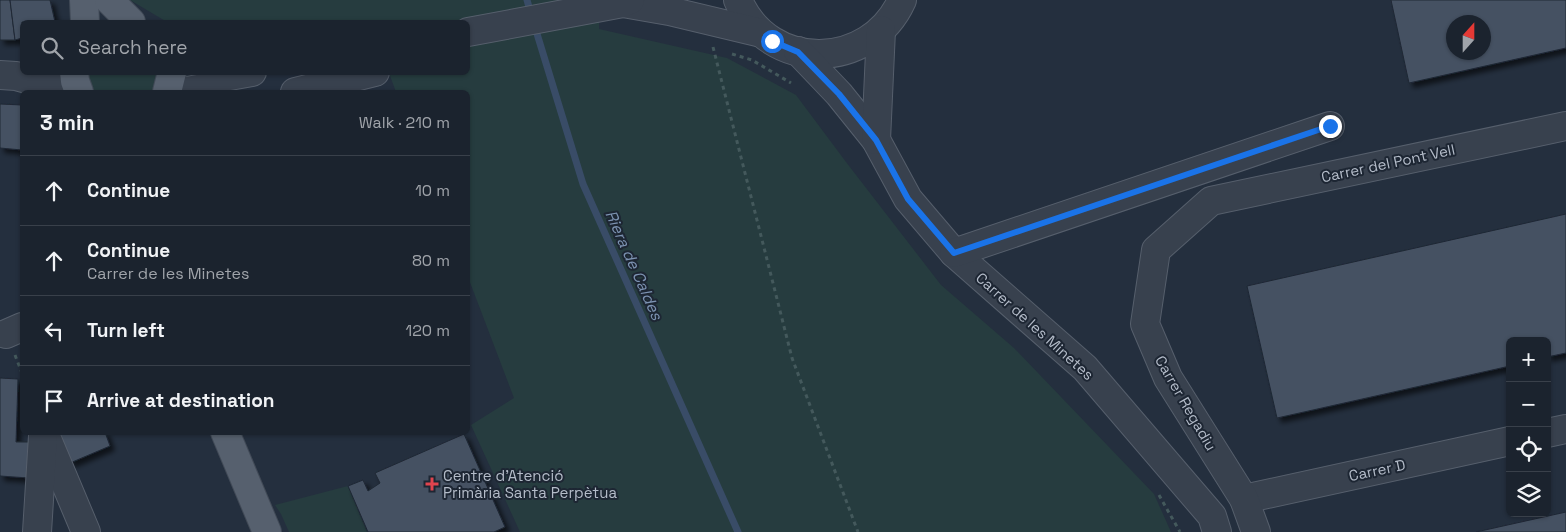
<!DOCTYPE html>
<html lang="en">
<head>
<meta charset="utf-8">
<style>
	body { margin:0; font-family:"Space Grotesk",sans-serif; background:#282f3a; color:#f1f3f6 }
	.controls { position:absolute; right:15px; bottom:15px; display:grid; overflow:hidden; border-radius:8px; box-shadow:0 1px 4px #0004 }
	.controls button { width:45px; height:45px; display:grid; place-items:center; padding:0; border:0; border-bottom:1px solid #39404a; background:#1b232e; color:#f1f3f6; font:25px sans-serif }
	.compass { position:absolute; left:1446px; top:15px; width:45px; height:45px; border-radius:50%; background:#1b232e; box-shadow:0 1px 4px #0004; rotate:21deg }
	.stop { position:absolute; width:15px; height:15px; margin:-11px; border:4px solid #1a73e8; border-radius:50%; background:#fff }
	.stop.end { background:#1a73e8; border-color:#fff; box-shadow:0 1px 5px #0008 }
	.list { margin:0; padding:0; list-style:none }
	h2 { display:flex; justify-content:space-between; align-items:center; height:65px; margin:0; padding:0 20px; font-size:21px }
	h2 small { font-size:16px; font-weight:400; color:#a0a4aa }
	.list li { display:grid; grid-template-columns:32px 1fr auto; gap:15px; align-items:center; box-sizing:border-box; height:70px; padding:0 20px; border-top:1px solid #39404a }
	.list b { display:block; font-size:19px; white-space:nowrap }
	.list p { margin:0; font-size:16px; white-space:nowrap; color:#a0a4aa }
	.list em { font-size:16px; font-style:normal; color:#a0a4aa }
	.icon { flex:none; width:28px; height:28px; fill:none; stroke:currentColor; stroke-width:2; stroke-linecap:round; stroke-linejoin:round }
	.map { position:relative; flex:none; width:1566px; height:532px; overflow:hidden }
	.search { position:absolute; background:#1b232e; box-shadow:0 1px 4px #0004; left:20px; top:20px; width:450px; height:55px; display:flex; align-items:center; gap:12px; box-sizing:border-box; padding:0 18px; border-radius:8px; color:#a0a4aa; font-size:19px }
	.panel { position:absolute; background:#1b232e; box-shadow:0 1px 4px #0004; left:20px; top:90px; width:450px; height:345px; border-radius:8px }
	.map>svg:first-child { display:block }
</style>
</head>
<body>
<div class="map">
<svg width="1566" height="532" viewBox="0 0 1566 532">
	<defs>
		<filter id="shadow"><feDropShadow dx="4.5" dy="4.5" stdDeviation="2.5" flood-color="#0009"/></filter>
	</defs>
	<rect width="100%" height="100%" fill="#242f3e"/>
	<g fill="#263c3f">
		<polygon points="130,0 599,0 599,29 727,58 796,95 846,162 941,285 1014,348 1154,494 1171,532 520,532 471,425 514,398 468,277 468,92 396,92 389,73 468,72 468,22 167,22"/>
		<polygon points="74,73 172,73 167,92 79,92"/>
		<polygon points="348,486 367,532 289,532 281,514 275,505"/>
	</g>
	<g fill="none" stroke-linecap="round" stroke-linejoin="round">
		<g stroke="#394c67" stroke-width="7">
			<polyline points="527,0 531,14"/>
			<polyline points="534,24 583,184 738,532"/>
		</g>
	</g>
	<g fill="#455162" stroke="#1f2835" fill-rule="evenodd" filter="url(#shadow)">
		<polygon points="0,0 10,0 15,40 0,40"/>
		<polygon points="10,0 50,0 55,22 22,22 22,38 15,40"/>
		<path d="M1391 0H1566V48L1409 83ZM1454 22H1484V52H1454Z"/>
		<polygon points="0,104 22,105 22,150 0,148"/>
		<polygon points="1566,214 1566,353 1547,357 1547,341 1510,341 1510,366 1277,418 1247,286"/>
		<polygon points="0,378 18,379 16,442 33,442 29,478 0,476"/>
		<polygon points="57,432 105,432 110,446 70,463"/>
		<polygon points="464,434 505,527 494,532 368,532 348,486 363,480 368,491 380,483 375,473"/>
		<polygon points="1566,512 1566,532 1476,532"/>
	</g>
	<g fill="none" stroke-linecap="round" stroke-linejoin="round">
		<defs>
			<g id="minor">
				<path d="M738 0C769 73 870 71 902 0"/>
				<polyline points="623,3 669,11 761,33"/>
				<polyline points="468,32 623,3 630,0"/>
				<polyline points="798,51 839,94 876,140 908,199 954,253 1085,368 1212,516 1217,532"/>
				<polyline points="0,75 16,76 74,92"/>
				<polyline points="182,92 214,86 224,77 252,72"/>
				<polyline points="295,92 375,72"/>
				<polyline points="876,140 881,30"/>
				<polyline points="954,253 1330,126"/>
				<polyline points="6,334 22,327"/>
				<polyline points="44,432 86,532"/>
				<polyline points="1547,433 1566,429"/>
				<polyline points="1244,499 1510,441"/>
				<polyline points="37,532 43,436"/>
				<polyline points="1256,532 1244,499 1168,378 1145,324 1156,250 1211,201 1566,126"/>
			</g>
			<g id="major">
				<polyline points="84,0 85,22"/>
				<polyline points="109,0 131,22"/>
				<polyline points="74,72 75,81 79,92"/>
				<polyline points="167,92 172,72"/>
				<polyline points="225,432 267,532"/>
			</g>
		</defs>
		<use href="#minor" stroke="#565f6c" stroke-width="30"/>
		<use href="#major" stroke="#414a57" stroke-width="30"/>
		<g stroke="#44595c" stroke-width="3" stroke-dasharray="4 4" stroke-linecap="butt">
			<polyline points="713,47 792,358 858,532"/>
			<polyline points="732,54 752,60 791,83"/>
			<polyline points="15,355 22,373"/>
			<polyline points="1159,495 1180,532"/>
		</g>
		<use href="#minor" stroke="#38414e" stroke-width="28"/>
		<use href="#major" stroke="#56606e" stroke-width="28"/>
	</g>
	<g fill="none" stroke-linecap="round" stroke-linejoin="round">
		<polyline stroke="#1a73e8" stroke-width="6" points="772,41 798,52 839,94 876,140 908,199 954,253 1330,126"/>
	</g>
	<path fill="#e0444e" stroke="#1d2633" stroke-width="2" d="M429.5 476.5h5v5h5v5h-5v5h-5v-5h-5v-5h5z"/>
	<g text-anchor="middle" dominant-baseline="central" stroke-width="4" stroke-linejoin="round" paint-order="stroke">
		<g font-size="15" fill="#b4bcc9" stroke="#1d2633">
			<text transform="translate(1388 163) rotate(-12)">Carrer del Pont Vell</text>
			<text transform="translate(1035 326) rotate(42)">Carrer de les Minetes</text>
			<text transform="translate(1186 403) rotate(60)">Carrer Regadiu</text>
			<text transform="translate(1377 470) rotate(-12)">Carrer D</text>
		</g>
		<g font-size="15" fill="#b4bcc9" stroke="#1d2633" text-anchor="start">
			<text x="443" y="475">Centre d'Atenció<tspan x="443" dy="17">Primària Santa Perpètua</tspan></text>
		</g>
		<g font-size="16" font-style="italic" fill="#7c92b1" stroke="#1d2633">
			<text transform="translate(634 265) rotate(66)">Riera de Caldes</text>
		</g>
	</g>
</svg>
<div class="controls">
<button>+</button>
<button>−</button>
<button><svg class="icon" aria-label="locate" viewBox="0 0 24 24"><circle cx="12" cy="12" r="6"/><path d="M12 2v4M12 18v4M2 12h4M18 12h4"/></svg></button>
<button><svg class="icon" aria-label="layers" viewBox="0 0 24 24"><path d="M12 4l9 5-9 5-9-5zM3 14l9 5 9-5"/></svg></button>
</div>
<svg class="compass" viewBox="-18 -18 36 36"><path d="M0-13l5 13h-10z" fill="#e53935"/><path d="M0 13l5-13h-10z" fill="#a0a4aa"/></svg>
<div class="stop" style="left:772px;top:41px"></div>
<div class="stop end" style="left:1330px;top:126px"></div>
<div class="search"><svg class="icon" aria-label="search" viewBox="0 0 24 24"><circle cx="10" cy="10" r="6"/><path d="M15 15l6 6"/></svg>Search here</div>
<section class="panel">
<h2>3 min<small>Walk · 210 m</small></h2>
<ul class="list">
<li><svg class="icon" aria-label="ahead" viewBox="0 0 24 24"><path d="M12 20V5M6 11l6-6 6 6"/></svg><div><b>Continue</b></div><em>10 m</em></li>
<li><svg class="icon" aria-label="ahead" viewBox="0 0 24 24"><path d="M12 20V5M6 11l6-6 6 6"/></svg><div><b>Continue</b><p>Carrer de les Minetes</p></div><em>80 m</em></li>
<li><svg class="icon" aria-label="left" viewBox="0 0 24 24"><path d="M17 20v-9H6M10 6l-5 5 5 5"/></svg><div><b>Turn left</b></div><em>120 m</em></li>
<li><svg class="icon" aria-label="arrive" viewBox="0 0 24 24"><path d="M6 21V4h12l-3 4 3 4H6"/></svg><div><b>Arrive at destination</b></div></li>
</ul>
</section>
</div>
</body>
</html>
